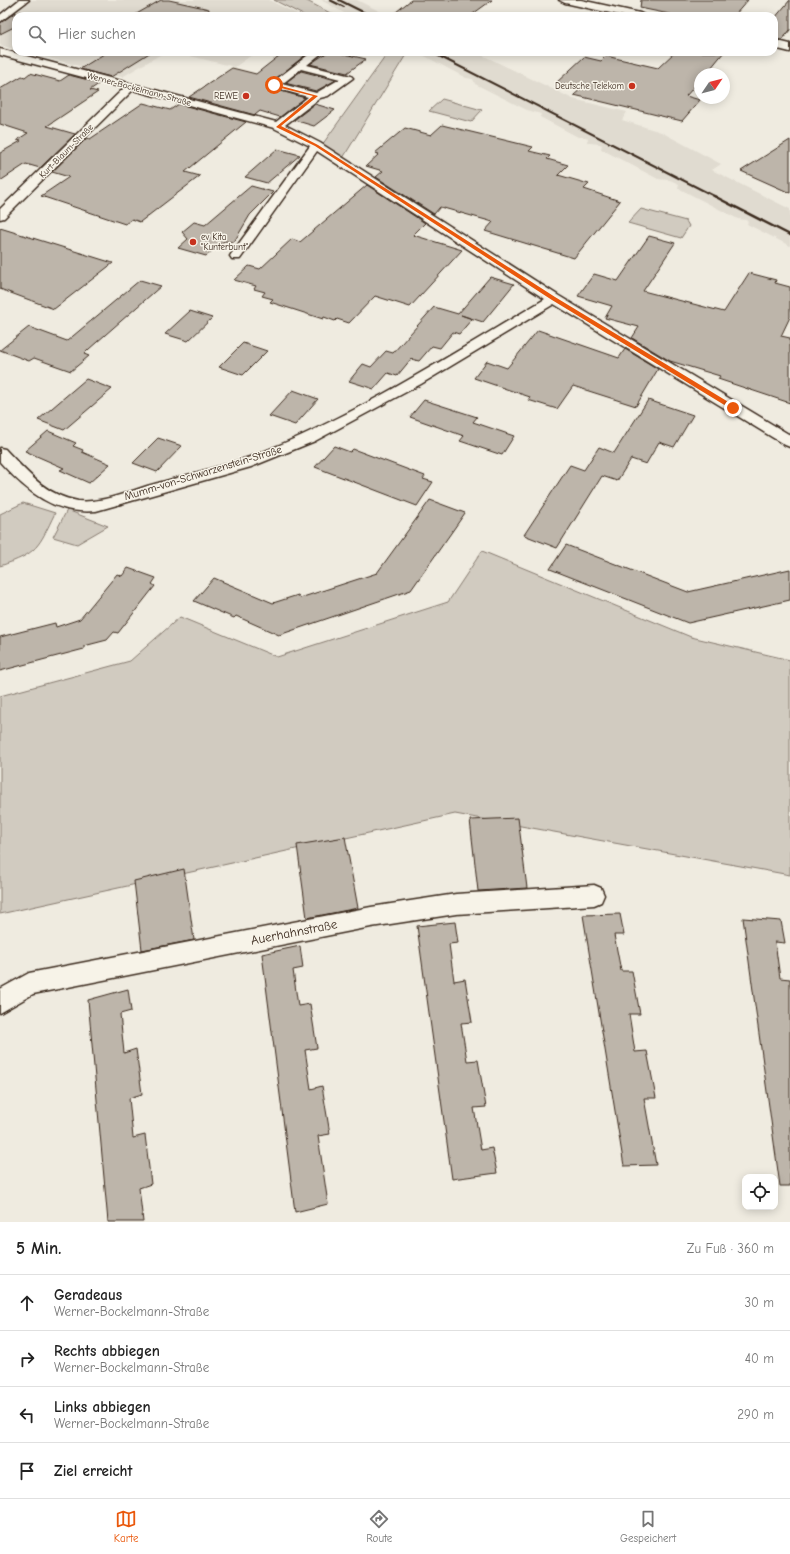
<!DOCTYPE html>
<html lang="de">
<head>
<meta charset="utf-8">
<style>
	body { margin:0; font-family:"Comic Neue",sans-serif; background:#f6f6f6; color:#222 }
	.controls { position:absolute; right:12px; bottom:12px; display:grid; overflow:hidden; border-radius:8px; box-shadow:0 2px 10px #0003 }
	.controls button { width:36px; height:36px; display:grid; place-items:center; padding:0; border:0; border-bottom:1px solid #e0e0e0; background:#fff; color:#222; font:20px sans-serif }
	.compass { position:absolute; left:694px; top:68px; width:36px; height:36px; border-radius:50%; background:#fff; box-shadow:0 2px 10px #0003; rotate:55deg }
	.stop { position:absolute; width:12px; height:12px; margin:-9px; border:3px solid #ea580c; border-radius:50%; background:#fff }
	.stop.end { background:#ea580c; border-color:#fff; box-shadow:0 1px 4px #0008 }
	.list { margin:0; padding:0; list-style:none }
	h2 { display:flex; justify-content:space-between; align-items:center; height:52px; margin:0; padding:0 16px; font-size:17px }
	h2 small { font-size:13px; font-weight:400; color:#767676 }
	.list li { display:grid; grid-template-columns:26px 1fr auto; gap:12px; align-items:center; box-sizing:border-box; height:56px; padding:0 16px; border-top:1px solid #e0e0e0 }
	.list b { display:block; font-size:15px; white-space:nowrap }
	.list p { margin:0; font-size:13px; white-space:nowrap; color:#767676 }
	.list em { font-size:13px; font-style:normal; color:#767676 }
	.icon { flex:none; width:22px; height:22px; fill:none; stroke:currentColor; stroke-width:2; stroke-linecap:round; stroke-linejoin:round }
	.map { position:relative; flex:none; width:790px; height:1222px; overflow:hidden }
	.search { position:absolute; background:#fff; box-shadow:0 2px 10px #0003; left:12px; right:12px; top:12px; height:44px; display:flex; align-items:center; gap:10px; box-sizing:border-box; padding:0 14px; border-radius:12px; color:#767676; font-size:15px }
	.sheet { height:276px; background:#fff }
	nav { display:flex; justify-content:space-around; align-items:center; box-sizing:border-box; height:56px; border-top:1px solid #e0e0e0; background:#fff; font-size:11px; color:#767676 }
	nav a { display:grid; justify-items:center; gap:2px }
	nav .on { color:#ea580c }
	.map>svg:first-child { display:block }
</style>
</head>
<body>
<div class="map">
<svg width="790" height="1222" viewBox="0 0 790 1222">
	<rect width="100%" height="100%" fill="#efebe0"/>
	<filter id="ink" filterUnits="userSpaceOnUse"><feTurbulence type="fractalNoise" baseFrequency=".025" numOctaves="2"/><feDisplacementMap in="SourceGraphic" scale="8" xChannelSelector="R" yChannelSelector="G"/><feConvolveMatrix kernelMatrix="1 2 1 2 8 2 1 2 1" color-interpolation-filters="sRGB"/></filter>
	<g filter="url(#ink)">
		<g fill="#e0dbd0">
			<polygon points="32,0 269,0 301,16 56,16 64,11 55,16 28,16 16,12"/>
			<polygon points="321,0 357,0 389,16 349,16"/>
			<polygon points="14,13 24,16 16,16 16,50 0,45 0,23"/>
			<polygon points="25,52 165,52 122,77"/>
			<polygon points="174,52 256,52 235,67"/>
			<polygon points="417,52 476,52 573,99 627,112 622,120 661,132 721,164 712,170 790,209 790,246 747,224 748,222 746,220 738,219 678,188 679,184 670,180 658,179 601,149 602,145 600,144 590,143 587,142 588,139 586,137 578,137 540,117 541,114 527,110 475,84 473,79 466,78"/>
		</g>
		<g fill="#d1cbc0" stroke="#867a6f">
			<polygon points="274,0 305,0 336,16 305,16"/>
			<polygon points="377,52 407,53 343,158 322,145 385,57"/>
			<polygon points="442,99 482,110 471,122 429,111"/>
			<polygon points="641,209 686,221 689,226 681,238 628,223"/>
			<path d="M23 503 55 513C38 548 38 553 0 566V514Z"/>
			<polygon points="67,510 108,526 77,544 53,537"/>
			<polygon points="482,551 691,637 790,660 790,875 455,814 0,914 0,696 130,661 180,617 277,657 448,602"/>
		</g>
		<g fill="#bdb5aa" stroke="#3b2a1e">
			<polygon points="161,0 169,0 209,9 208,16 133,16"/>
			<polygon points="411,0 492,0 470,16 391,16"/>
			<polygon points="641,0 748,0 734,16 679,16 640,8"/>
			<polygon points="790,0 790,30 782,40 774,39 774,19"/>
			<polygon points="16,12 16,26 0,34 0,23"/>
			<polygon points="107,52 151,52 111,77 80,69"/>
			<polygon points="284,52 308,53 268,85 271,88 305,98 280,117 260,111 255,115 189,97 232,68 256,74"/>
			<polygon points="328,52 335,52 366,59 347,73 310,64"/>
			<polygon points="675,52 724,52 706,74 700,74 700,80 686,96 700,100 682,121 574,95 581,89 556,83 584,57 601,61 606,56 658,68"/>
			<polygon points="301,71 336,80 316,91 285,83"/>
			<polygon points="30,73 60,81 69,75 100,83 90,90 98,92 47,126 75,134 40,168 26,164 0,181 0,153 21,141 17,140 28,133 0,124 0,89 22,76 25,77"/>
			<polygon points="143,103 170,110 179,104 246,122 185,172 200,176 140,222 132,219 125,224 41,196 69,177 52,172 87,138 90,139"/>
			<polygon points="315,104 335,110 314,126 294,120"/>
			<polygon points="442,125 533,147 529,151 550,156 547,159 568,165 558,175 589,184 584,189 620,201 574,258 485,231 493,222 440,207 434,214 376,177 383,171 366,166 379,154 375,153 405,128 431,135"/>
			<polygon points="790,140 790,193 741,171"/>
			<polygon points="277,149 300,155 267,183 245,177"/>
			<polygon points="367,185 425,223 413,235 462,250 410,307 375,296 349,323 337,319 335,321 324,317 323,319 270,302 273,299 262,296 265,292 254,289 256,286 234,280 249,266 260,269 292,239 300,242"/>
			<polygon points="251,186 273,192 250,215 234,242 224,241 206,256 178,248 188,239 182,232 194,222 205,225"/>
			<polygon points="0,228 23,235 113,263 54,309 0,289"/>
			<polygon points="649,236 675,243 643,291 724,312 749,273 776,280 775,283 790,287 790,317 781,336 790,338 790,403 718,379 720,376 670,361 632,338 639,327 605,318 612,306 578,296 594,274 618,281"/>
			<polygon points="490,277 514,284 483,322 461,315 472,319 459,334 453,332 440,348 432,346 419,361 411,359 397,376 388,373 374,389 349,381 363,364 371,367 386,351 393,353 434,307 458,314"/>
			<polygon points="140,280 161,286 89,349 84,354 89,356 71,371 34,358 29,361 0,350 29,327 67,341"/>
			<polygon points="190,311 212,318 188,341 165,334"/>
			<polygon points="538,330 619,358 625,349 658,369 636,406 573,386 557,409 528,400 530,397 474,378 487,361 507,368"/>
			<polygon points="243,343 267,351 243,375 219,367"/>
			<polygon points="86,379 112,389 64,430 38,420"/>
			<polygon points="293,390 318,399 295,425 269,416"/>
			<polygon points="424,400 477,417 473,422 514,436 502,455 460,441 464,436 410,417"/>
			<polygon points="648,400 693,415 674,447 659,442 646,464 631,459 617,481 602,476 557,548 524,535 570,465 584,470 599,447 614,453"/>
			<polygon points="48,431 76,443 73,446 83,450 82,452 110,464 89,483 60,470 64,468 25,451"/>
			<polygon points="158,438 182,446 157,472 133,463"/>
			<polygon points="334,446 350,452 353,449 425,476 423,479 433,482 417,506 315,467"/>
			<polygon points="430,500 465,513 411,590 279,635 236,616 234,618 194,601 214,578 273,603 298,595 300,598 377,573"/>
			<polygon points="566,545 688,592 790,569 790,600 688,623 550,569"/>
			<polygon points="128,568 156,578 152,584 155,586 118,633 114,632 107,640 84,646 84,649 0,671 0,637 55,623 56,627 80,619 117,574 122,576"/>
			<polygon points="518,818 527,888 478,891 470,820"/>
			<polygon points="345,837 358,908 307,918 297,845"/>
			<polygon points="184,869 194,940 142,950 134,881"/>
			<polygon points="620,914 624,935 614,935 621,971 632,971 640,1014 629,1014 635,1052 647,1051 656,1098 644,1098 656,1165 624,1166 583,915"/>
			<polygon points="743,918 781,921 785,943 775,942 780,978 790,979 790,1186 780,1186"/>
			<polygon points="455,922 458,943 449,944 454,981 465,979 472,1022 461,1023 467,1061 478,1060 486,1107 474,1108 481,1150 492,1148 497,1173 452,1179 417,926"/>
			<polygon points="300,946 303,968 293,970 298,1006 310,1004 317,1048 305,1050 311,1089 322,1086 330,1134 318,1136 328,1204 295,1212 262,954"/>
			<polygon points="128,989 131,1011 120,1014 124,1053 136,1049 142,1094 129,1098 133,1138 145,1135 151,1184 139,1188 143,1222 108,1222 88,1000"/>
		</g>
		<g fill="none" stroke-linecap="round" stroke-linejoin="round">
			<defs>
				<g id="street">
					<polygon points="19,0 29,0 0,22 0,15"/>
					<path d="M0 49 276 122 308 97 271 87 269 85 312 52H323L307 65 351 76 353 78 328 96 320 98 285 125 320 143 559 296 790 435V447L785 445 554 304 421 384 315 441 251 467 96 511C55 515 26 491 0 462V448L5 449C26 471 46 496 78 501 105 504 133 489 158 483 195 472 233 465 268 450 366 410 455 352 545 299L317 151 240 259H232L230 256 232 253 310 146 274 128 133 90 4 218 0 219V209L124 88 0 55ZM301 69 340 79 316 93 282 84Z"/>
					<polygon points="594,885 601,888 604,895 601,902 594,905 456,914 371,927 33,994 0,1013 0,989 29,973 371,907 456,894"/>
				</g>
				<g id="secondary">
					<polygon points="559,0 581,0 640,13 646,16 624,16 565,3"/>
					<polygon points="774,40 790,44 790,52 774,48"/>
				</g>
			</defs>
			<use href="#street" stroke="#3b2a1e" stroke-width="3"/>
			<use href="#secondary" stroke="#3b2a1e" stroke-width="3"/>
			<use href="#street" fill="#f7f3e8" fill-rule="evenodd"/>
			<use href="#secondary" fill="#f7f3e8" fill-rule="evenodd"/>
			<g stroke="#3b2a1e" stroke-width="2">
				<polyline points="330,0 344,7"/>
				<polyline points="339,0 371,16"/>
				<polyline points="431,52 716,197"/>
			</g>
			<polyline stroke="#3b2a1e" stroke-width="2.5" points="714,196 790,235"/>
		</g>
	</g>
	<polygon fill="#ea580c" points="274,84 318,96 281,126 318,145 555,297 735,406 735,409 731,409 552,300 315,146 276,127 313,96 273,86"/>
	<g fill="#c8321e" stroke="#f7f3e8" stroke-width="1.5">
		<circle cx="632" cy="86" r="4"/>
		<circle cx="246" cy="96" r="4"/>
		<circle cx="193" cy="242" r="4"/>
	</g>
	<g text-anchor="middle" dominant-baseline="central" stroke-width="3" stroke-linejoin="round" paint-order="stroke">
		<g font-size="9" fill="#3b2a1e" stroke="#f7f3e8" text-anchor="end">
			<text x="624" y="86">Deutsche Telekom</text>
			<text x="238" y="96">REWE</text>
			<text x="201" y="237" text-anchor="start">ev Kita<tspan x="201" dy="10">"Kunterbunt"</tspan></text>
		</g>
		<g font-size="9" fill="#3b2a1e" stroke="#f7f3e8">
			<text transform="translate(139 89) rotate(15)">Werner-Bockelmann-Straße</text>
			<text transform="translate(66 151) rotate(-45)">Kurt-Blaum-Straße</text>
		</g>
		<g font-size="11" fill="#3b2a1e" stroke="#f7f3e8">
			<text transform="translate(203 473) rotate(-17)">Mumm-von-Schwarzenstein-Straße</text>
		</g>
		<g font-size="13" fill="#3b2a1e" stroke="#f7f3e8">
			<text transform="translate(294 932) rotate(-11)">Auerhahnstraße</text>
		</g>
	</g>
</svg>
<div class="controls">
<button><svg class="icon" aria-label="locate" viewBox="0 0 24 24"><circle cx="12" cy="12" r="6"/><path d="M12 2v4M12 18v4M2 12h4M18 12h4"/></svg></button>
</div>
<svg class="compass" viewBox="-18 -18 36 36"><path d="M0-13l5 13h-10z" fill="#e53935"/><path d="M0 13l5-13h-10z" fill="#767676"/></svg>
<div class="stop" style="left:274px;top:85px"></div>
<div class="stop end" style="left:733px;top:408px"></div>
<div class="search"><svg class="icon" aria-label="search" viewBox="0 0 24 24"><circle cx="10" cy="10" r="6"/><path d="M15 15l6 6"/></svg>Hier suchen</div>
</div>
<section class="sheet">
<h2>5 Min.<small>Zu Fuß · 360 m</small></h2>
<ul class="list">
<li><svg class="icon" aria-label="ahead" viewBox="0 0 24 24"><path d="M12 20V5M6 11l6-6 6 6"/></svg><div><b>Geradeaus</b><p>Werner-Bockelmann-Straße</p></div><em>30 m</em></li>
<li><svg class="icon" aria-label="right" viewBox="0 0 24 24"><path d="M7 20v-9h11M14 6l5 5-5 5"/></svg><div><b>Rechts abbiegen</b><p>Werner-Bockelmann-Straße</p></div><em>40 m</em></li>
<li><svg class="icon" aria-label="left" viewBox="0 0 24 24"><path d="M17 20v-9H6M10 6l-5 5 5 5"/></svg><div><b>Links abbiegen</b><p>Werner-Bockelmann-Straße</p></div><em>290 m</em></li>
<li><svg class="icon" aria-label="arrive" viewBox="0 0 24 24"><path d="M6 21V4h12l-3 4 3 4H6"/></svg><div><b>Ziel erreicht</b></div></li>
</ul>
</section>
<nav>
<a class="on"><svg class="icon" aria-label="map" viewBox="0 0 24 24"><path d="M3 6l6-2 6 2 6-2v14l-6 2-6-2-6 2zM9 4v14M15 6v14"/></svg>Karte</a>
<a><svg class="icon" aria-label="directions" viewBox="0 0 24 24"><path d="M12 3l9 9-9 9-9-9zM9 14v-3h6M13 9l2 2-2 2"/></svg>Route</a>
<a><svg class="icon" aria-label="saved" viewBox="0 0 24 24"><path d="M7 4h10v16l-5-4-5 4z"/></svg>Gespeichert</a>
</nav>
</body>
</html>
